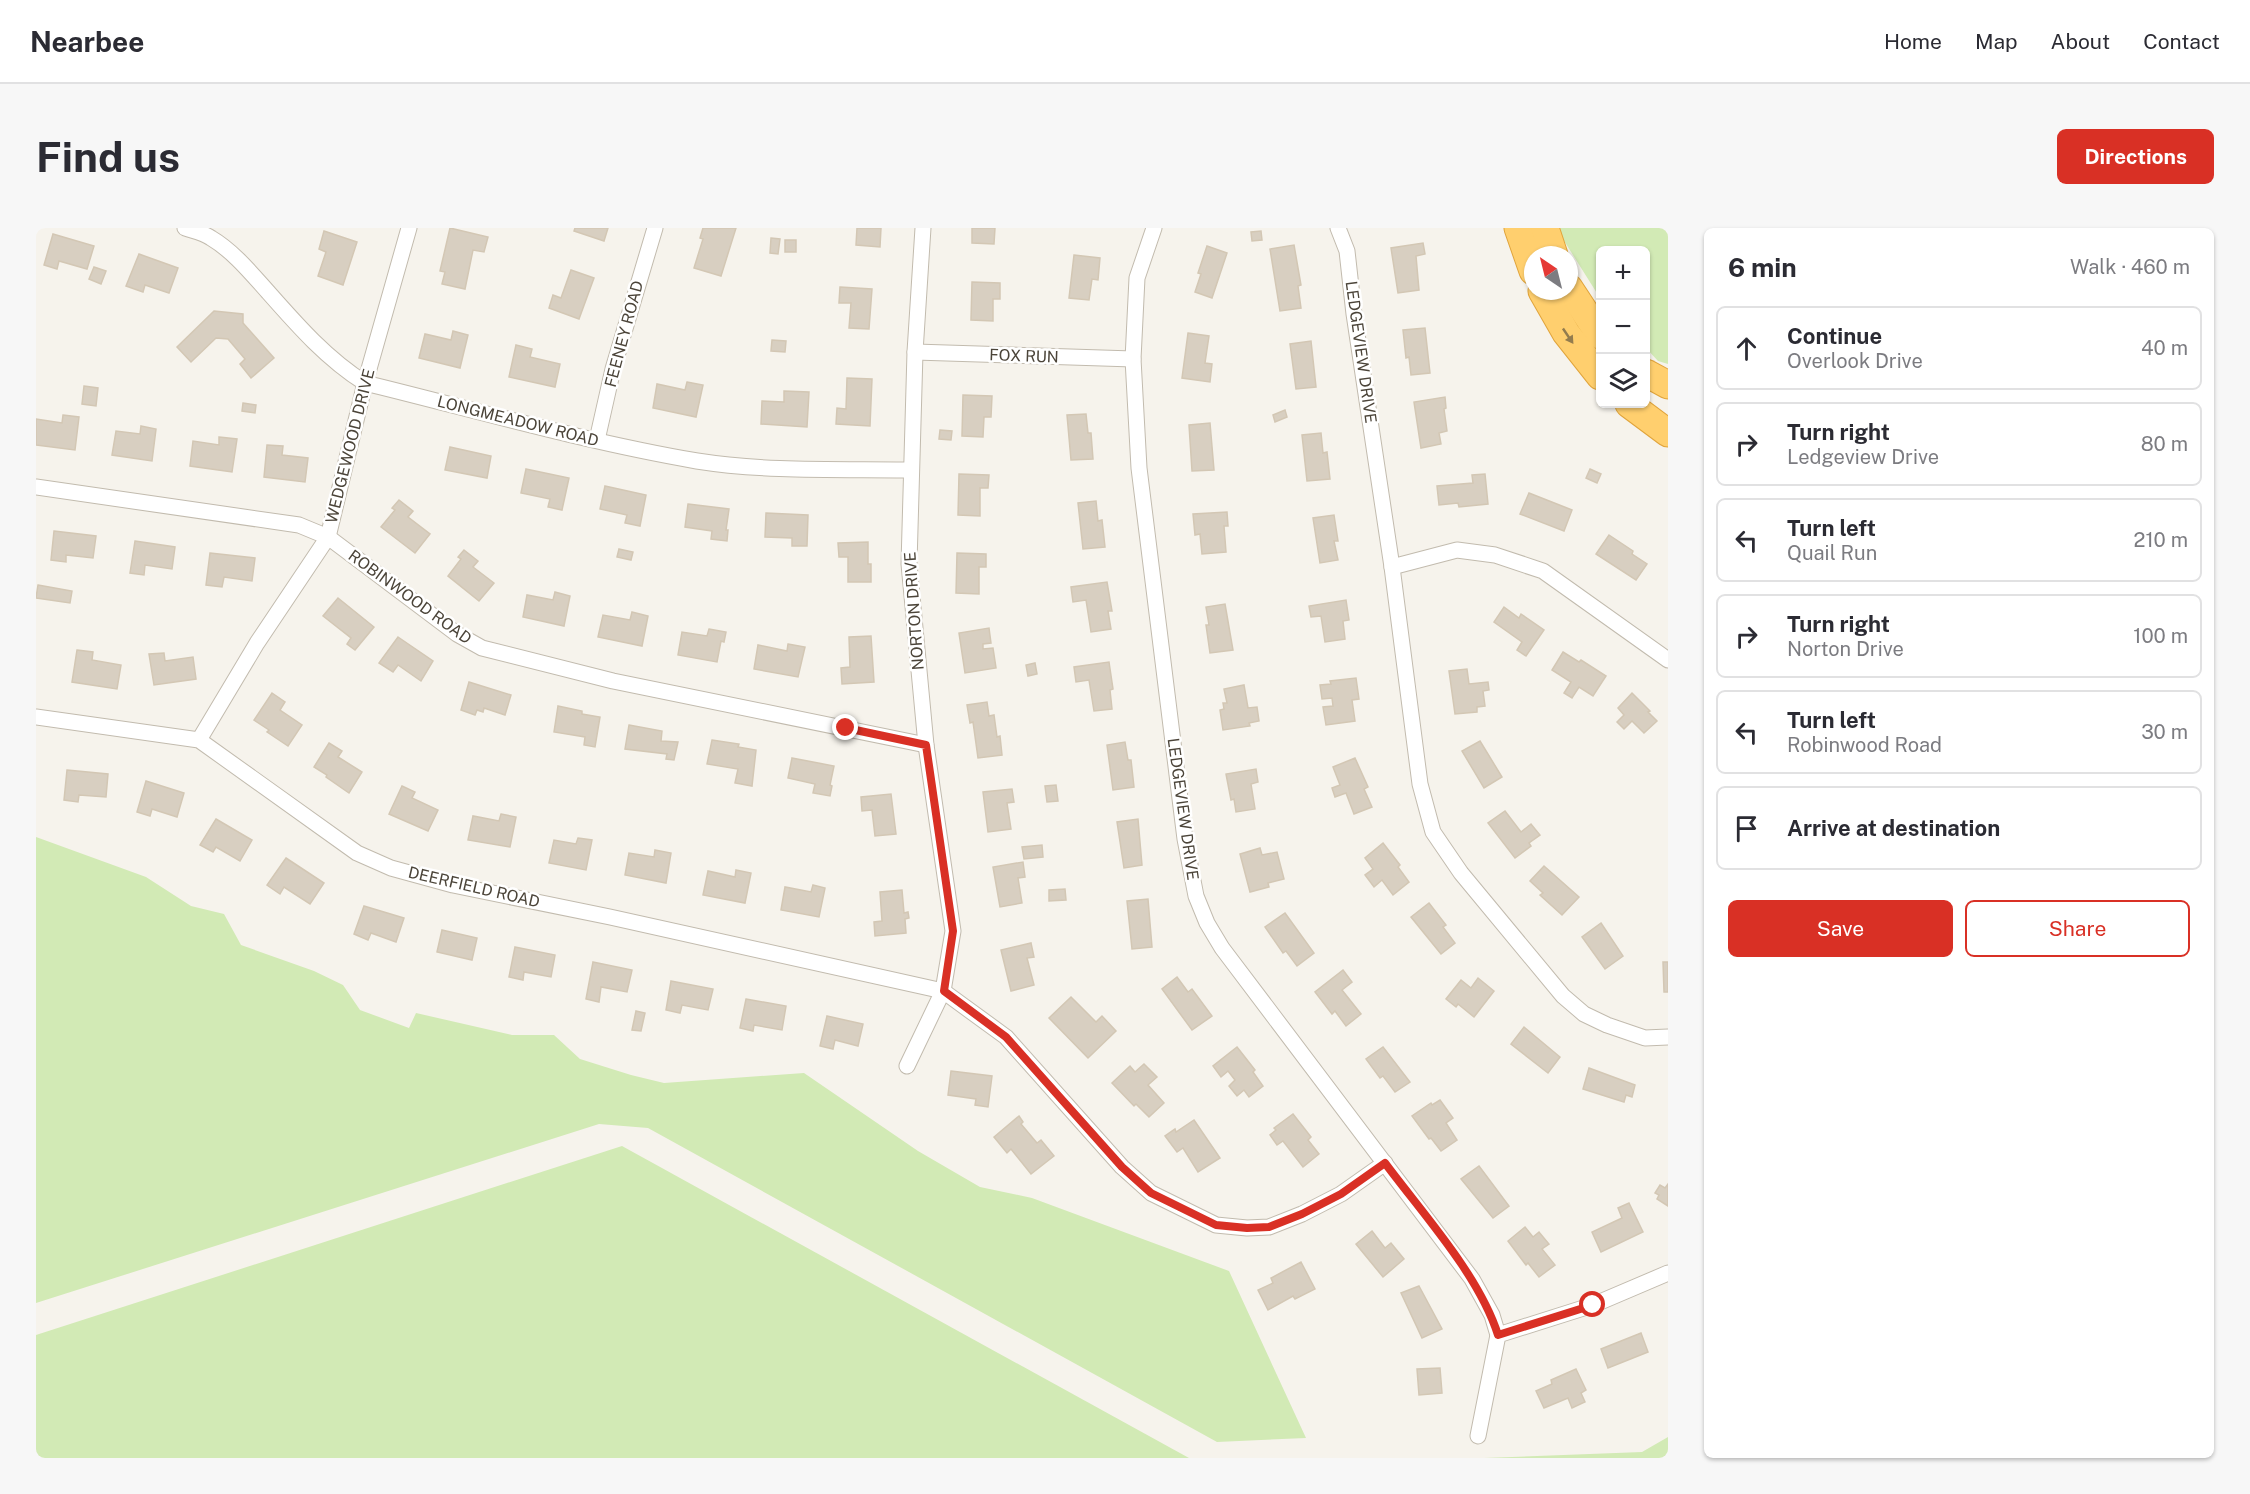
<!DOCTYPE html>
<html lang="en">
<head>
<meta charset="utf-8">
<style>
	body { margin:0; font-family:"Public Sans",sans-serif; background:#f7f7f7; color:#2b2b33 }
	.controls { position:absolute; right:18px; top:18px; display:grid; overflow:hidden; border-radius:9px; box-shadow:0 2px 4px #0004 }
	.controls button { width:54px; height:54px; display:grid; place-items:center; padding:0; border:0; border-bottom:2px solid #e1e1e2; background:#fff; color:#2b2b33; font:30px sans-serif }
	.compass { position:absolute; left:1488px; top:18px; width:54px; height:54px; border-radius:50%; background:#fff; box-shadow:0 2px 4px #0004; rotate:325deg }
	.stop { position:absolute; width:18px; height:18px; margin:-14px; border:4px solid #d93025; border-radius:50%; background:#fff }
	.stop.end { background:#d93025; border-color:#fff; box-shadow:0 2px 6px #0008 }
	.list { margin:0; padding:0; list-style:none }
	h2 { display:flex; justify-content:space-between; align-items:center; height:78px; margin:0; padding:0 24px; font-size:26px }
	h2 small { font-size:20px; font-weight:400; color:#7c7c81 }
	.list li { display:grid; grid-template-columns:39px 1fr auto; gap:18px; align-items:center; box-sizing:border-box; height:84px; margin:0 12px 12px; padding:0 12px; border:2px solid #e1e1e2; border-radius:9px }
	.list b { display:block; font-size:22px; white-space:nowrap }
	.list p { margin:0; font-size:20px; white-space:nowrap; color:#7c7c81 }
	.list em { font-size:20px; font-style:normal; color:#7c7c81 }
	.actions { display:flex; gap:12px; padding:18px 24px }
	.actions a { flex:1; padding:14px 0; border:2px solid #d93025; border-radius:9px; text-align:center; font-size:21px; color:#d93025 }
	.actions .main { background:#d93025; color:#fff }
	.icon { flex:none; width:33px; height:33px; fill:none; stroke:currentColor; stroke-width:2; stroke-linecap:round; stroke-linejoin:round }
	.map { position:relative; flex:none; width:1632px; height:1230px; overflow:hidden; border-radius:9px }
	header { display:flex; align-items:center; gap:36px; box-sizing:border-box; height:84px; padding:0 30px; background:#fff; border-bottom:2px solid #e1e1e2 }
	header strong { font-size:28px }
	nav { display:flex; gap:33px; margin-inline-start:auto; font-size:21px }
	.intro { display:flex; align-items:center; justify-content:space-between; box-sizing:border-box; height:144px; padding:0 36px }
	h1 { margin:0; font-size:42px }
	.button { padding:15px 27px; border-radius:9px; background:#d93025; color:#fff; font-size:21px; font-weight:700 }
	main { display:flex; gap:36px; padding:0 36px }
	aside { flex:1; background:#fff; border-radius:9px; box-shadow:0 2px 4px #0004 }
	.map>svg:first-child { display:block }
</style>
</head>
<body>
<header>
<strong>Nearbee</strong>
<nav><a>Home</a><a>Map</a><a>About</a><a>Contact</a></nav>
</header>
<div class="intro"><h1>Find us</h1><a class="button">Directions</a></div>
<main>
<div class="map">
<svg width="1632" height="1230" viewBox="0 0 1632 1230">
	<rect width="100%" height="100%" fill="#f6f3ec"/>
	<g fill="#d2eab5">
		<polygon points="1524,0 1632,0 1632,136 1622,133 1610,120 1610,22 1564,22 1564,70 1525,8"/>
		<polygon points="0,609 110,649 155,678 188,686 205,717 278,743 307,757 324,782 373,800 380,785 476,807 518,807 544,831 595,847 628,855 768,845 882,923 944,959 996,970 1193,1043 1270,1210 1181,1214 612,900 563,896 0,1075"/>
		<polygon points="586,918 1153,1230 0,1230 0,1107"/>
		<polygon points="1632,1209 1632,1230 1448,1230 1606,1224"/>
	</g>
	<g fill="#d8cfc1" stroke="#d3c7b4" stroke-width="1.5">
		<polygon points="414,0 452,9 448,24 437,22 429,61 406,56 409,44 404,43"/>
		<polygon points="539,0 572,0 568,13 538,3"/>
		<polygon points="667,0 700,0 685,48 658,40 667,11 664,10"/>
		<polygon points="821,0 845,0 844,19 820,17"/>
		<polygon points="936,0 959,0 958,16 936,15"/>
		<polygon points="288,3 321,14 307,57 282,48 290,24 283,21"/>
		<polygon points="1225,3 1226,12 1216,13 1215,4"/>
		<polygon points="17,6 58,18 51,41 23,33 21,41 8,37"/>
		<polygon points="735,10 744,11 742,26 734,25"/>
		<rect x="749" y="12" width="11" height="12"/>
		<polygon points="1387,15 1389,26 1380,28 1383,62 1362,65 1355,20"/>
		<polygon points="1258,17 1265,57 1262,58 1265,80 1244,83 1234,21"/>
		<polygon points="1171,18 1191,25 1176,70 1159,64 1165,46 1162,45"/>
		<polygon points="103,26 142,40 133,65 109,57 107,64 90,58"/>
		<polygon points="1038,27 1064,30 1062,52 1056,51 1053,72 1033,70"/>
		<polygon points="58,39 70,43 65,56 53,51"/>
		<polygon points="535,42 558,50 543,91 513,80 517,67 525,70"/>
		<polygon points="936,54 964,55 964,71 957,71 957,93 935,92"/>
		<polygon points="804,59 836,61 833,101 813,100 815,75 803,75"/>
		<polygon points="178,83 207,86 207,95 238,130 215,150 204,136 209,131 192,111 180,110 155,134 141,119"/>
		<polygon points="1389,100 1394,145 1375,147 1373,129 1370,130 1367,102"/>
		<polygon points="417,103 432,107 424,140 383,130 389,106 415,112"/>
		<polygon points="1152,105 1173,108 1169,135 1176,136 1174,154 1146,150"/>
		<polygon points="736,112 750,113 749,124 735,123"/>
		<polygon points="1275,113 1280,159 1260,161 1254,116"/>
		<polygon points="480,117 496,121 494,129 524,136 519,159 473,149"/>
		<polygon points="811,150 836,151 834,198 800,196 801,180 810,181"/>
		<polygon points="651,154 667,157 660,189 617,180 621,156 649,162"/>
		<polygon points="48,158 62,160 60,178 46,176"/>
		<polygon points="748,163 773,164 771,199 725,196 726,173 748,174"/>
		<polygon points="927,167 956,168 955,189 948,189 947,209 926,208"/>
		<polygon points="1409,169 1410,180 1408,181 1411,203 1403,205 1405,216 1385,220 1378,174"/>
		<polygon points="207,175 220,177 219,185 206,183"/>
		<polygon points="1249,182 1251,189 1239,194 1237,187"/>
		<polygon points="1050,186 1052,205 1055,205 1057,231 1035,232 1031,187"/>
		<polygon points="27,187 43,189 39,222 0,217 0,191 26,195"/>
		<polygon points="1174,195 1178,242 1156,243 1153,197"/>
		<polygon points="105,198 120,201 116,233 76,227 80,203 104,206"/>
		<polygon points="904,202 916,203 915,212 903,211"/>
		<polygon points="1285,205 1287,225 1291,224 1294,251 1271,253 1266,207"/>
		<polygon points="183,209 201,211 196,244 154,238 157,213 183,217"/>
		<polygon points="231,217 247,218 246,227 272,230 269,254 228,249"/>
		<polygon points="414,219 455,228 451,250 409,242"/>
		<polygon points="490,241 533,250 526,282 512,279 514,271 485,265"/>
		<polygon points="1554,241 1565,246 1561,255 1550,250"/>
		<polygon points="923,246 953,247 952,260 944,260 944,288 922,287"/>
		<polygon points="1449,246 1452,276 1423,279 1422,275 1403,277 1401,258 1437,255 1436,247"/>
		<polygon points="569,258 610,267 604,298 589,295 591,287 564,281"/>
		<polygon points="1493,265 1536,282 1528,303 1484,286"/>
		<polygon points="363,272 377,283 372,289 394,306 379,325 345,299 359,282 356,280"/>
		<polygon points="1060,273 1062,293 1066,292 1069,319 1047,321 1042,275"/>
		<polygon points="652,276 693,281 690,302 692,302 691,313 675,311 676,303 649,299"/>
		<polygon points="1191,284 1192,298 1188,298 1190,324 1166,326 1164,306 1159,307 1157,286"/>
		<polygon points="730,285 772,287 771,318 756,318 756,310 729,309"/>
		<polygon points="1298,287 1302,313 1298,313 1302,332 1284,335 1277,290"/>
		<polygon points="18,303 60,308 57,330 30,327 30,334 15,332"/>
		<polygon points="1573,307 1597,323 1596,326 1611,336 1600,352 1560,326"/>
		<polygon points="99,313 139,319 136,341 109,337 108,347 94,345"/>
		<polygon points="832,314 832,336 835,336 835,354 812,354 812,329 803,329 802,315"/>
		<polygon points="583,321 597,324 595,332 581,329"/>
		<polygon points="428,322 442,333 437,339 458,355 443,373 412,348 425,331 422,329"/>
		<polygon points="174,325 219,330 216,353 188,349 186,359 170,357"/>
		<polygon points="921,325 950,326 950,339 943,339 943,366 920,365"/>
		<polygon points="1071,354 1076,383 1072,383 1075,401 1055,404 1050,372 1037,374 1035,359"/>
		<polygon points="2,357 36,363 34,375 0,370"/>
		<polygon points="519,364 534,368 528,398 487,389 491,367 517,372"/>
		<polygon points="302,370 338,399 319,422 311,416 315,410 287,388"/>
		<polygon points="1310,372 1313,392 1307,393 1309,411 1289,414 1285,388 1275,389 1273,378"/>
		<polygon points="1189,376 1197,422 1174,425 1170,397 1173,397 1170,379"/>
		<polygon points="1468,379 1483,390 1485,386 1508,402 1490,428 1481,422 1486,414 1458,394"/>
		<polygon points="596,384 612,388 606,418 562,409 567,387 594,392"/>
		<polygon points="953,400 955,415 947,416 947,421 957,420 960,440 929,445 923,405"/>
		<polygon points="673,401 690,404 688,414 685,413 681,434 642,427 646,404 671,408"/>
		<polygon points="835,408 838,454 806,456 805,440 814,439 813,409"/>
		<polygon points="362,409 397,433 385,453 362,437 357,444 343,435"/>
		<polygon points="752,416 769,419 762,449 718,441 722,417 751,423"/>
		<polygon points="41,422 57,424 56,432 85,437 81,461 36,454"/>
		<polygon points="1527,424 1543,434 1545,432 1570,448 1557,468 1543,459 1536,470 1528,465 1535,454 1516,442"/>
		<polygon points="128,425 129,433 157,429 160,451 118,457 113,426"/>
		<polygon points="1073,434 1077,461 1074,462 1076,481 1058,483 1053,452 1040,454 1038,439"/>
		<polygon points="999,435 1001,446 992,448 990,437"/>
		<polygon points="1431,441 1433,456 1452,454 1453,462 1447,463 1449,478 1441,479 1441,484 1419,486 1413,443"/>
		<polygon points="1320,450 1323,471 1316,472 1319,493 1290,497 1287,479 1297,478 1296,470 1286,471 1284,457 1295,456 1294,453"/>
		<polygon points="433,454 475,467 469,487 448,480 447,484 441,482 439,487 425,482"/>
		<polygon points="1208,457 1212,480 1221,479 1223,493 1213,495 1214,498 1187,502 1184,482 1188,481 1187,475 1191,475 1188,461"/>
		<polygon points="236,465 249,474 244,482 266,497 252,518 231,504 233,502 218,492"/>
		<polygon points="1596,465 1614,483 1612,484 1621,493 1608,505 1596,493 1588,501 1581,494 1588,487 1582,480"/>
		<polygon points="951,474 953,488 958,487 961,509 964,508 966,527 942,530 937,494 934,495 931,477"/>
		<polygon points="522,478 546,483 546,486 564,489 559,519 548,517 549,509 518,504"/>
		<polygon points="593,497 626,503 625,513 642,514 638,532 630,531 631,526 589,521"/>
		<polygon points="676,512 703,516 702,519 720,522 716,558 699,555 702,541 671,536"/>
		<polygon points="1444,513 1466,549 1448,560 1426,523"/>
		<polygon points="1089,514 1092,532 1095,532 1098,559 1077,562 1071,517"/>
		<polygon points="293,515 306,523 302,529 326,544 313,565 290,549 291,547 278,539"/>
		<polygon points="756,530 798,538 794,557 796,558 794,568 777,565 779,556 752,550"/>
		<polygon points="1319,530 1332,559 1328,561 1336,579 1318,586 1310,565 1299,569 1296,560 1304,557 1297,539"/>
		<polygon points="1220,541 1222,554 1215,556 1219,581 1200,584 1198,571 1195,572 1190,546"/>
		<polygon points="31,542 72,546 70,569 43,567 42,574 28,572"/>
		<polygon points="110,553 148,565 141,589 116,581 114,588 101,584"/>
		<polygon points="1020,557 1022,573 1011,574 1009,558"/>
		<polygon points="366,558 379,564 376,570 402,582 392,603 353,586"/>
		<polygon points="976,561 978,574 971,575 975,601 952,604 947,564"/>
		<polygon points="855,566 860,606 839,608 836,582 826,583 825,569"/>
		<polygon points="1469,583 1485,604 1495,596 1504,607 1493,615 1495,618 1479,630 1452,595"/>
		<polygon points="465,586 480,589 474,619 432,612 437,588 463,593"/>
		<polygon points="180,591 216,612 204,633 180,619 177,624 164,617"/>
		<polygon points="1102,591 1106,637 1088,640 1081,594"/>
		<polygon points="542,610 556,612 550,642 513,635 518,612 540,616"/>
		<polygon points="1347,615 1364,637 1362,639 1373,654 1357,667 1346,652 1338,659 1329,647 1337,641 1329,630"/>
		<polygon points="1006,617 1007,629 988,631 986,619"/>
		<polygon points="1224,620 1226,627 1241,624 1248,651 1232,655 1233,659 1214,664 1204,626"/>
		<polygon points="619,622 635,625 630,655 589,647 593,625 618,629"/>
		<polygon points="250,630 288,655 274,676 248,659 244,666 231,657"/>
		<polygon points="987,634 989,649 982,650 986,675 964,679 957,639"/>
		<polygon points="1508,638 1543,669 1526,687 1504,667 1507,665 1494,653"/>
		<polygon points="700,642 715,645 709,675 667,667 672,643 699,649"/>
		<polygon points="777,657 789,660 783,689 745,682 749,659 775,664"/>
		<polygon points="1029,661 1030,672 1013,673 1013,662"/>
		<polygon points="866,662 868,685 872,684 873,690 869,691 870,705 839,708 838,694 846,693 844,664"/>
		<polygon points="1112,671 1116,719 1096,721 1091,673"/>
		<polygon points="1393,675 1410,697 1407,699 1419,715 1405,726 1375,689"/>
		<polygon points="328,678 368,690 360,714 335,705 332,712 318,706"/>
		<polygon points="1249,685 1278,725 1261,738 1250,723 1247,725 1229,699"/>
		<polygon points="1565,695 1587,728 1569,741 1546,709"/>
		<polygon points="406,702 441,710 436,732 401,724"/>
		<polygon points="995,715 998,729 991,730 998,757 975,763 965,722"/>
		<polygon points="479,719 519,727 515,749 488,744 487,752 473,749"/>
		<polygon points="557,734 596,742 591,764 565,759 563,774 550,771"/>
		<polygon points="1627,734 1632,734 1632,764 1628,764"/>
		<polygon points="1307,742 1316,754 1306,762 1325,786 1310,798 1299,783 1296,786 1279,764"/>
		<polygon points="1141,749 1152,764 1156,761 1176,788 1156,802 1126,761"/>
		<polygon points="1442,750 1458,763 1438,789 1422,776 1420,779 1410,771 1425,752 1435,760"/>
		<polygon points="635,753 677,761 672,782 646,777 644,785 630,782"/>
		<polygon points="1035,769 1060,794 1066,788 1080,803 1052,830 1013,790"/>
		<polygon points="710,771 750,778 746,802 718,797 717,803 704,800"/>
		<polygon points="600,783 609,785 605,803 596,802"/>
		<polygon points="791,788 827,796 822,818 799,812 797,821 784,818"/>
		<polygon points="1488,799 1524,829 1512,845 1475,816"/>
		<polygon points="1201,819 1219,842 1217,844 1227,858 1213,869 1208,862 1201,868 1193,858 1199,852 1192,843 1185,849 1177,838"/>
		<polygon points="1347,819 1374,854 1359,864 1347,848 1344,850 1330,831"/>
		<polygon points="1108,836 1121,849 1112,857 1128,875 1113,889 1100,876 1098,878 1076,855 1094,838 1099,844"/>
		<polygon points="1553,840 1599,857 1596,869 1590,867 1588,874 1547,861"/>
		<polygon points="915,843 956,848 952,879 939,877 940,871 912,867"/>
		<polygon points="1404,872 1417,890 1410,895 1421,912 1405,923 1395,910 1393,911 1376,888 1395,875 1396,877"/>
		<polygon points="1257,886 1275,909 1272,912 1283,926 1267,939 1247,913 1241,917 1234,907 1240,902 1238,900"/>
		<polygon points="983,888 987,894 985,896 1001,915 1005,912 1018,928 995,946 975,921 971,925 958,909"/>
		<polygon points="1158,892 1184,930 1162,944 1147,920 1141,924 1129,908 1139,901 1140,904"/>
		<polygon points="1443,938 1473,978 1457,990 1425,951"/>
		<polygon points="1632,956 1632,978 1621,971 1623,967 1619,965 1624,957 1629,960"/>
		<polygon points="1593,975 1607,1004 1565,1024 1556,1004 1586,990 1582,980"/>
		<polygon points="1489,999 1497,1009 1503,1004 1513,1016 1506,1021 1519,1037 1503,1049 1492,1035 1490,1037 1472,1013"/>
		<polygon points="1336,1003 1349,1020 1355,1015 1368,1031 1347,1049 1320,1016"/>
		<polygon points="1265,1034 1279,1061 1259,1071 1257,1068 1232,1082 1222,1062 1237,1055 1235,1050"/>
		<polygon points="1383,1058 1406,1101 1386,1110 1365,1065"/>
		<polygon points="1605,1105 1612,1124 1572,1140 1565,1121"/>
		<polygon points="1404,1140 1406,1165 1383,1167 1381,1141"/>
		<polygon points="1540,1141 1550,1162 1545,1165 1549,1174 1536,1180 1532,1170 1508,1180 1500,1163 1516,1156 1515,1152"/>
	</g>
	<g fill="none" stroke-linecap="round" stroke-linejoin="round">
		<defs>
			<g id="minor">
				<path d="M149 0C158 3 168 5 175 10 197 23 215 45 232 64 262 98 291 131 329 155 439 182 550 214 661 233 731 244 804 241 875 242"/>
				<polyline points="1118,0 1101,50 1097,131 1103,240 1149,611 1160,668 1171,695 1186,720 1436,1051 1456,1087 1462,1107"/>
				<polyline points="1302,0 1311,23 1318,86 1356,339 1384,556 1397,604 1425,645 1527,768 1548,786 1571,797 1609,810 1632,809"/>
				<polyline points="879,124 1097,131"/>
				<polyline points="561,212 577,141 619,0"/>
				<polyline points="0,259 263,297 292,309 421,406 446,420 577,453 890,517"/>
				<polyline points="1356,339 1421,322 1459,327 1507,343 1632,432"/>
				<polyline points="0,489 163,512 321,625 355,640 417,657 574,689 907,763 970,809 1086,939 1115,965 1180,997 1211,1000 1233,999 1266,986 1305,966 1349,935"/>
				<polyline points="163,512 221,415 292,309 329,155 373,0"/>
				<polyline points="871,838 907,763 917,703 890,517 873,336 879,124 887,0"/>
				<polyline points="1442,1208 1462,1107 1557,1077 1632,1045"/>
			</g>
			<g id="motorway">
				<polyline points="1482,0 1497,43"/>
				<polyline points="1509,0 1518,27"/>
				<polyline points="1533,60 1564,107"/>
				<polyline points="1506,63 1530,105 1564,148"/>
				<polyline points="1610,145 1632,157"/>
				<polyline points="1593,176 1632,205"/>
			</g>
		</defs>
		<use href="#minor" stroke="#c2bbae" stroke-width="17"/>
		<use href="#motorway" stroke="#e0a43c" stroke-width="29"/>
		<use href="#minor" stroke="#fff" stroke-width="15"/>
		<use href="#motorway" stroke="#ffcf6e" stroke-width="27"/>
	</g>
	<defs><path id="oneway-solid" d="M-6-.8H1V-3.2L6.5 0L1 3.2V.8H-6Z" transform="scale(1.5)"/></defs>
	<use fill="#937c4e" href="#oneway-solid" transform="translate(1532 108) rotate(56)"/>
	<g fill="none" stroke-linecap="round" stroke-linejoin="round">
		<path stroke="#d93025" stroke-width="8" d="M810 500 890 517 917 703 908 763 970 809 1086 939 1115 965 1180 997 1211 1000 1233 999 1266 986 1305 966 1349 935C1387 986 1443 1047 1462 1107L1557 1077"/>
	</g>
	<g text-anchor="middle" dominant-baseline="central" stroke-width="5" stroke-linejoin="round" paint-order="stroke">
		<g font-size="16" fill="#4b4439" stroke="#fff">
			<text transform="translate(588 106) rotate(-75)">FEENEY ROAD</text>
			<text transform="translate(1325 124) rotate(82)">LEDGEVIEW DRIVE</text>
			<text transform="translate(988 128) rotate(2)">FOX RUN</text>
			<text transform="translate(482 193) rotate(14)">LONGMEADOW ROAD</text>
			<text transform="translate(314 218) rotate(-76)">WEDGEWOOD DRIVE</text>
			<text transform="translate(374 369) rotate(36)">ROBINWOOD ROAD</text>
			<text transform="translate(878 383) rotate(-94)">NORTON DRIVE</text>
			<text transform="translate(1147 581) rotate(82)">LEDGEVIEW DRIVE</text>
			<text transform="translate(438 659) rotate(13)">DEERFIELD ROAD</text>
		</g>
	</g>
</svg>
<div class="controls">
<button>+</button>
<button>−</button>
<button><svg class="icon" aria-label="layers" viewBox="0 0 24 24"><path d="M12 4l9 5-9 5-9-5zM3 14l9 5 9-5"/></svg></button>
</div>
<svg class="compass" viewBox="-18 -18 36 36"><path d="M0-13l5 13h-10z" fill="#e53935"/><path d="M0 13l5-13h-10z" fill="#7c7c81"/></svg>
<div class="stop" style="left:1557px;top:1077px"></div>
<div class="stop end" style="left:810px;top:500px"></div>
</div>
<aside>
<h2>6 min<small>Walk · 460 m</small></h2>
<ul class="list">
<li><svg class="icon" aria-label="ahead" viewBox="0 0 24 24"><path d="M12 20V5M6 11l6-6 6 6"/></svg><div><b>Continue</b><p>Overlook Drive</p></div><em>40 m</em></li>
<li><svg class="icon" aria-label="right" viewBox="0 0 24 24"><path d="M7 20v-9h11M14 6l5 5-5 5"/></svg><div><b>Turn right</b><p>Ledgeview Drive</p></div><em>80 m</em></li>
<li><svg class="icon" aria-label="left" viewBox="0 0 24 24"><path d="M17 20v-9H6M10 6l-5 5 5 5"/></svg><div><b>Turn left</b><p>Quail Run</p></div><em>210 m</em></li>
<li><svg class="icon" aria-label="right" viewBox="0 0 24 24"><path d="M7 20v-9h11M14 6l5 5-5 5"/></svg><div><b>Turn right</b><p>Norton Drive</p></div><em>100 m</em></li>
<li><svg class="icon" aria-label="left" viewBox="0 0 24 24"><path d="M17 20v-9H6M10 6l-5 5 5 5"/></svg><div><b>Turn left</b><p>Robinwood Road</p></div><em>30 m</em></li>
<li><svg class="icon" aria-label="arrive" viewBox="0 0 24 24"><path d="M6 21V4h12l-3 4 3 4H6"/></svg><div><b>Arrive at destination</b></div></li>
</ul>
<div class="actions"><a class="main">Save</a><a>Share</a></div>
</aside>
</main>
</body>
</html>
